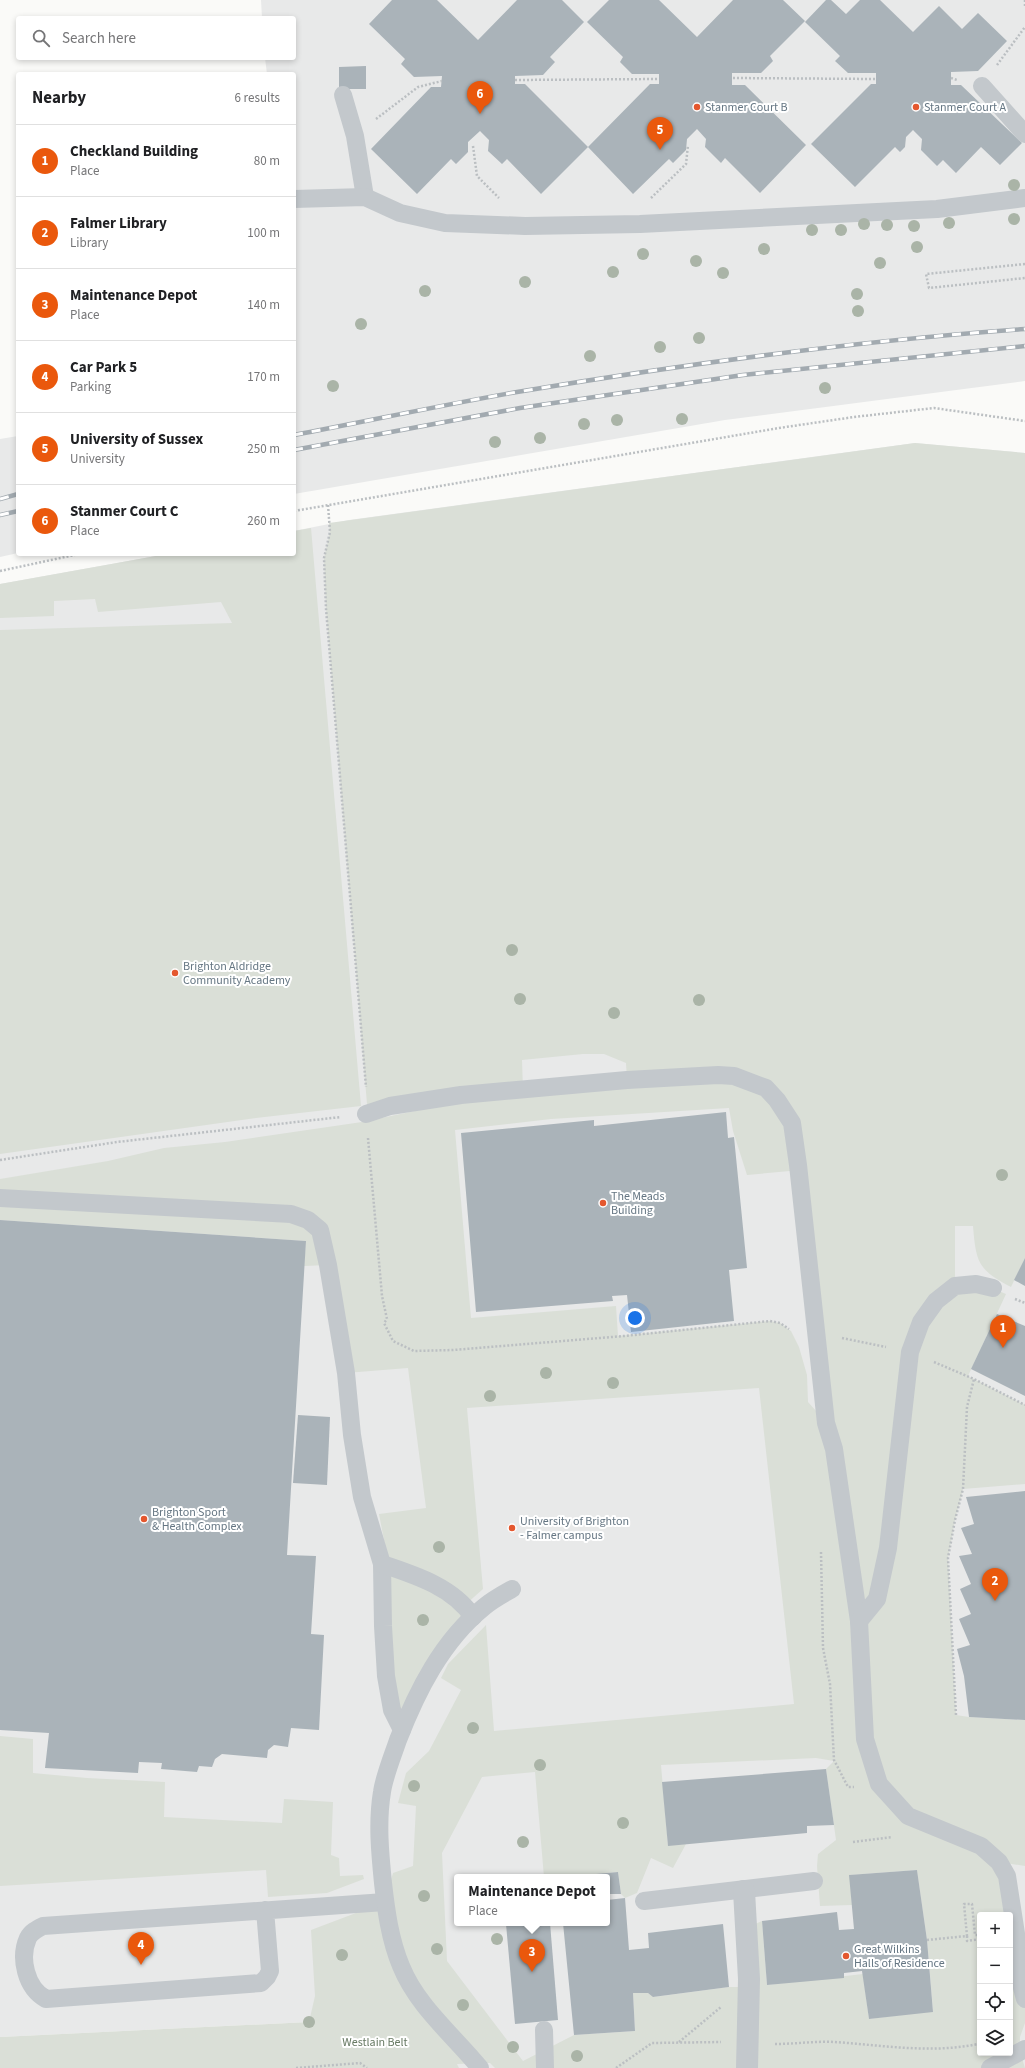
<!DOCTYPE html>
<html lang="en">
<head>
<meta charset="utf-8">
<style>
	body { margin:0; font-family:"Source Sans 3",sans-serif; background:#f6f6f6; color:#202124 }
	.controls { position:absolute; right:12px; bottom:12px; display:grid; overflow:hidden; border-radius:4px; box-shadow:0 2px 6px #0003 }
	.controls button { width:36px; height:36px; display:grid; place-items:center; padding:0; border:0; border-bottom:1px solid #e0e0e0; background:#fff; color:#202124; font:20px sans-serif }
	.you { position:absolute; left:635px; top:1318px; width:14px; height:14px; margin:-10px; border:3px solid #fff; border-radius:50%; background:#1a73e8; box-shadow:0 0 0 6px #1a73e833 }
	.badge { display:grid; place-items:center; width:26px; height:26px; border-radius:50%; background:#ea580c; color:#fff; font-size:13px; font-weight:700 }
	.pin { position:absolute; translate:-50% -33px; filter:drop-shadow(0 1px 2px #0008) }
	.pin::after { content:''; position:absolute; top:21px; width:14px; height:12px; background:inherit; clip-path:polygon(0 0,100% 0,50% 100%) }
	.popup { position:absolute; left:454px; top:1874px; width:156px; height:52px; box-sizing:border-box; display:grid; place-content:center; border-radius:4px; background:#fff; filter:drop-shadow(0 1px 3px #0005); font-size:13px; white-space:nowrap; color:#757577 }
	.popup b { font-size:15px; color:#202124 }
	.popup::after { content:''; position:absolute; left:50%; top:100%; margin-left:-8px; border:8px solid transparent; border-top-color:#fff }
	.list { margin:0; padding:0; list-style:none }
	h2 { display:flex; justify-content:space-between; align-items:center; height:52px; margin:0; padding:0 16px; font-size:17px }
	h2 small { font-size:13px; font-weight:400; color:#757577 }
	.list li { display:grid; grid-template-columns:26px 1fr auto; gap:12px; align-items:center; box-sizing:border-box; height:72px; padding:0 16px; border-top:1px solid #e0e0e0 }
	.list b { display:block; font-size:15px; white-space:nowrap }
	.list p { margin:0; font-size:13px; white-space:nowrap; color:#757577 }
	.list em { font-size:13px; font-style:normal; color:#757577 }
	.icon { flex:none; width:22px; height:22px; fill:none; stroke:currentColor; stroke-width:2; stroke-linecap:round; stroke-linejoin:round }
	.map { position:relative; flex:none; width:1025px; height:2068px; overflow:hidden }
	.search { position:absolute; background:#fff; box-shadow:0 2px 6px #0003; left:16px; top:16px; width:280px; height:44px; display:flex; align-items:center; gap:10px; box-sizing:border-box; padding:0 14px; border-radius:4px; color:#757577; font-size:15px }
	.panel { position:absolute; background:#fff; box-shadow:0 2px 6px #0003; left:16px; top:72px; width:280px; height:484px; border-radius:4px }
	.map>svg:first-child { display:block }
</style>
</head>
<body>
<div class="map">
<svg width="1025" height="2068" viewBox="0 0 1025 2068">
	<rect width="100%" height="100%" fill="#fafaf8"/>
	<g fill="#e8e9e9" fill-rule="evenodd">
		<polygon points="261,0 1025,0 1025,381 725,420 294,494 294,74 267,74 265,58 294,58 294,18 262,18"/>
		<polygon points="18,436 18,553 0,557 0,439"/>
		<path d="M915 443 1025 453V2068H425L309 2022 0 2037V584L167 554H294V531L349 520ZM457 1877H607V1923H457ZM980 1915H1010V2053H980Z"/>
	</g>
	<g fill="#dadfd7" fill-rule="evenodd">
		<path d="M915 443 1025 453V1258L1011 1287C978 1270 976 1262 973 1226H955V1285C974 1285 988 1286 1006 1294L968 1376 1025 1405V1484L963 1489 955 1520 948 1558 956 1715 969 1717 1025 1720V1866L999 1862 1007 1876 1025 1999V2023L1020 2037V2052L1025 2068H990L996 2064 988 2068H495L490 2063 457 2064 459 2068H0V2037L309 2022 315 1996 311 1930 385 1902 393 1873 413 1866 416 1806 398 1803 406 1773 429 1751 461 1690 441 1678 448 1664 486 1625 494 1731 794 1704 759 1388 467 1408 483 1589 465 1605 473 1617 438 1659 423 1684 402 1730 392 1710 386 1676 383 1626 382 1564 389 1566 379 1514 426 1508 408 1368 346 1373 328 1265 304 1266 306 1241 0 1220V1179L108 1161 164 1148 225 1142 362 1122 458 1102 553 1094 647 1083 722 1078 757 1089 774 1106 786 1126 790 1171 747 1175 733 1131 729 1108 551 1119 455 1130 471 1318 616 1306 618 1336 770 1321 780 1323 791 1331 799 1347 807 1375 808 1402 826 1422 792 1123C784 1112 777 1098 766 1089 736 1066 664 1078 627 1080L626 1063 604 1054H583L522 1060 523 1090 407 1104 390 1106 366 1114 367 1104 326 609 324 558 330 532 329 523ZM816 1758 834 1761 826 1769 836 1840 818 1854 817 1866 820 1906 852 1905 850 1875 917 1870 927 1940 933 2011 869 2019 863 1974 767 1985 762 1921 746 1928 748 1987H729L654 1997 648 1993H633L635 2031 574 2035 523 2061 447 1961 442 1853 482 1777 535 1772 544 1877H585V1875L618 1872 621 1894 625 1898 637 1893 651 1858 673 1868 686 1844 668 1845 661 1765ZM980 1915H1010V2053H980Z"/>
		<polygon points="311,528 361,1106 256,1118 0,1154 0,630 232,623 221,602 98,612 95,599 54,601 54,616 0,618 0,584 167,554 294,554 294,531"/>
		<polygon points="0,1736 33,1739 33,1773 87,1778 165,1782 164,1817 282,1823 284,1799 333,1802 331,1855 339,1858 340,1876 363,1875 364,1879 327,1893 268,1897 266,1870 0,1886"/>
	</g>
	<g fill="#aab3b9">
		<polygon points="392,0 437,0 478,40 517,0 562,0 584,22 550,57 555,62 543,75 515,76 515,84 525,84 588,147 541,194 507,159 502,164 488,151 489,140 480,131 468,142 468,152 456,164 451,159 417,194 371,149 431,87 441,87 442,76 414,77 401,64 405,59 369,24"/>
		<polygon points="609,0 659,0 697,37 733,0 783,0 805,21 770,56 773,61 761,73 732,73 732,85 745,85 806,145 760,193 725,158 721,163 705,147 706,139 697,129 687,139 686,150 673,163 669,159 633,194 588,147 650,84 659,84 659,74 632,74 620,62 623,57 587,22"/>
		<polygon points="826,0 831,0 846,14 860,0 880,0 913,32 939,6 962,29 978,13 1007,41 978,71 951,72 951,85 961,85 1022,143 1000,165 981,147 956,173 943,160 937,166 921,150 922,139 913,130 906,137 905,147 900,152 895,147 855,187 811,144 871,84 876,84 876,73 848,73 835,61 840,56 805,22"/>
		<polygon points="366,66 366,89 339,89 339,67"/>
		<polygon points="726,1112 728,1138 734,1137 747,1268 729,1270 734,1321 631,1332 627,1295 612,1296 613,1301 476,1312 461,1133 594,1120 594,1126"/>
		<polygon points="0,1220 306,1241 287,1555 316,1556 311,1634 324,1635 319,1730 291,1728 288,1747 274,1745 268,1750 267,1758 222,1754 215,1759 212,1767 199,1766 197,1772 161,1769 162,1763 139,1762 138,1773 45,1768 49,1733 0,1730"/>
		<polygon points="1025,1258 1025,1286 1014,1280"/>
		<polygon points="997,1314 1025,1326 1025,1396 971,1369"/>
		<polygon points="298,1415 330,1417 327,1485 293,1483"/>
		<polygon points="1025,1491 1025,1720 969,1717 964,1676 957,1649 970,1645 959,1619 971,1614 960,1589 971,1584 959,1556 972,1554 961,1528 974,1524 966,1497"/>
		<polygon points="826,1769 834,1825 807,1826 807,1833 668,1846 662,1782"/>
		<polygon points="917,1870 927,1940 933,2012 869,2019 862,1971 844,1973 844,1978 767,1985 762,1921 837,1912 839,1930 854,1929 849,1875"/>
		<polygon points="618,1872 621,1894 607,1894 607,1877 585,1877 585,1875"/>
		<polygon points="625,1898 629,1950 649,1948 648,1933 723,1924 729,1987 653,1997 648,1993 633,1993 635,2031 574,2035 563,1923 607,1923 607,1900"/>
		<polygon points="519,1923 550,1923 558,2020 515,2024 506,1924"/>
	</g>
	<g fill="none" stroke-linecap="round" stroke-linejoin="round">
		<g stroke="#bbbfc2" stroke-width="2.5" stroke-dasharray="2 2" stroke-linecap="butt">
			<polyline points="1025,0 1025,8"/>
			<polyline points="997,65 1025,27"/>
			<polyline points="733,78 876,79"/>
			<polyline points="951,78 957,80"/>
			<polyline points="515,80 659,79"/>
			<polyline points="376,119 418,87 442,81"/>
			<polyline points="473,146 477,176 499,198"/>
			<polyline points="651,198 686,164 688,145"/>
			<polyline points="1025,264 926,274 929,288 1025,278"/>
			<polyline points="328,505 330,532 324,558 326,609 366,1087"/>
			<polyline points="294,511 779,428 854,417 934,408 1025,421"/>
			<polyline points="0,571 79,554"/>
			<polyline points="368,1138 382,1296 387,1319 384,1323 393,1341 414,1351 453,1350 624,1336 770,1321 780,1323 789,1329"/>
			<polyline points="0,1160 117,1142 341,1117"/>
			<polyline points="1015,1299 1025,1303"/>
			<polyline points="842,1338 886,1347"/>
			<polyline points="934,1362 974,1379 1025,1405"/>
			<polyline points="821,1552 823,1648 830,1684 834,1760 848,1787 854,1787"/>
			<polyline points="956,1715 948,1558 955,1520 963,1489 967,1407 974,1379"/>
			<polyline points="853,1842 892,1837"/>
			<polyline points="967,1936 967,1941 980,1939"/>
			<polyline points="927,1940 967,1936 964,1904 972,1904 975,1935 980,1935"/>
			<polyline points="679,2042 721,2007"/>
			<path d="M775 2044C795 2044 815 2041 834 2042 882 2045 930 2054 978 2044"/>
			<polyline points="296,2068 360,2063 367,2068"/>
			<polyline points="616,2068 652,2043 721,2042"/>
		</g>
		<g stroke="#c3c8cc" stroke-width="18">
			<polyline points="982,86 1025,134"/>
			<polyline points="343,95 355,136 365,197"/>
			<polyline points="294,199 365,197 400,213 445,223 525,226 640,224 937,209 1025,198"/>
			<polyline points="366,1114 390,1106 461,1095 627,1080 718,1075 734,1076 766,1088 777,1100 792,1123 798,1165 826,1423 834,1449 859,1621 865,1739 879,1784 908,1816 981,1846 999,1862 1007,1876 1017,1940 1022,1988 1025,1999"/>
			<polyline points="0,1198 291,1214 308,1220 320,1230 328,1265 346,1373 352,1435 362,1497 382,1564 383,1626 386,1676 392,1710 402,1730"/>
			<path d="M382 1564C415 1575 453 1587 473 1617"/>
			<polyline points="859,1621 877,1599 888,1548 910,1352 921,1322 936,1301 955,1286 976,1284 993,1288"/>
			<polyline points="644,1901 814,1881"/>
			<path d="M265 1910 270 1971 267 1977 261 1983 46 1999C26 1988 19 1958 28 1938 31 1932 37 1929 43 1926L385 1902"/>
			<polyline points="544,2030 545,2068"/>
			<path d="M480 2068C453 2035 417 2006 401 1966 390 1940 386 1910 383 1883 380 1853 377 1822 382 1792 384 1777 393 1755 398 1740 417 1691 442 1641 484 1607 492 1600 503 1594 512 1589"/>
			<polyline points="990,2068 1025,2049"/>
		</g>
		<polyline stroke="#c3c8cc" stroke-width="22" points="744,1891 749,1979 747,2068"/>
		<defs>
			<g id="rail">
				<path d="M294 435C368 421 442 405 517 392 685 364 855 341 1025 329"/>
				<polyline points="294,450 520,408 743,375 1025,346"/>
				<polyline points="0,499 18,494"/>
				<polyline points="0,515 18,511"/>
			</g>
		</defs>
		<use href="#rail" stroke="#a2aab0" stroke-width="4.5"/>
		<use href="#rail" stroke="#fff" stroke-width="3" stroke-dasharray="9" stroke-linecap="butt"/>
	</g>
	<g fill="#aab4a7">
		<circle cx="1014" cy="185" r="6"/>
		<circle cx="1014" cy="219" r="6"/>
		<circle cx="949" cy="223" r="6"/>
		<circle cx="864" cy="224" r="6"/>
		<circle cx="887" cy="225" r="6"/>
		<circle cx="914" cy="226" r="6"/>
		<circle cx="812" cy="230" r="6"/>
		<circle cx="841" cy="230" r="6"/>
		<circle cx="917" cy="247" r="6"/>
		<circle cx="764" cy="249" r="6"/>
		<circle cx="643" cy="254" r="6"/>
		<circle cx="696" cy="261" r="6"/>
		<circle cx="880" cy="263" r="6"/>
		<circle cx="613" cy="272" r="6"/>
		<circle cx="723" cy="273" r="6"/>
		<circle cx="525" cy="282" r="6"/>
		<circle cx="425" cy="291" r="6"/>
		<circle cx="857" cy="294" r="6"/>
		<circle cx="858" cy="311" r="6"/>
		<circle cx="361" cy="324" r="6"/>
		<circle cx="699" cy="338" r="6"/>
		<circle cx="660" cy="347" r="6"/>
		<circle cx="590" cy="356" r="6"/>
		<circle cx="333" cy="386" r="6"/>
		<circle cx="825" cy="388" r="6"/>
		<circle cx="682" cy="419" r="6"/>
		<circle cx="617" cy="420" r="6"/>
		<circle cx="584" cy="424" r="6"/>
		<circle cx="540" cy="438" r="6"/>
		<circle cx="495" cy="442" r="6"/>
		<circle cx="512" cy="950" r="6"/>
		<circle cx="520" cy="999" r="6"/>
		<circle cx="699" cy="1000" r="6"/>
		<circle cx="614" cy="1013" r="6"/>
		<circle cx="1002" cy="1175" r="6"/>
		<circle cx="546" cy="1373" r="6"/>
		<circle cx="613" cy="1383" r="6"/>
		<circle cx="490" cy="1396" r="6"/>
		<circle cx="439" cy="1547" r="6"/>
		<circle cx="423" cy="1620" r="6"/>
		<circle cx="473" cy="1728" r="6"/>
		<circle cx="540" cy="1765" r="6"/>
		<circle cx="414" cy="1786" r="6"/>
		<circle cx="623" cy="1823" r="6"/>
		<circle cx="523" cy="1842" r="6"/>
		<circle cx="424" cy="1896" r="6"/>
		<circle cx="497" cy="1939" r="6"/>
		<circle cx="437" cy="1949" r="6"/>
		<circle cx="342" cy="1955" r="6"/>
		<circle cx="463" cy="2005" r="6"/>
		<circle cx="309" cy="2022" r="6"/>
		<circle cx="513" cy="2047" r="6"/>
		<circle cx="577" cy="2056" r="6"/>
	</g>
	<g fill="#e4572e" stroke="#fff" stroke-width="1.5">
		<circle cx="697" cy="107" r="4"/>
		<circle cx="916" cy="107" r="4"/>
		<circle cx="175" cy="973" r="4"/>
		<circle cx="603" cy="1203" r="4"/>
		<circle cx="144" cy="1519" r="4"/>
		<circle cx="512" cy="1528" r="4"/>
		<circle cx="846" cy="1956" r="4"/>
	</g>
	<g text-anchor="middle" dominant-baseline="central" stroke-width="4" stroke-linejoin="round" paint-order="stroke">
		<g font-size="12" fill="#657683" stroke="#fff" text-anchor="start">
			<text x="705" y="107">Stanmer Court B</text>
			<text x="924" y="107">Stanmer Court A</text>
			<text x="183" y="966">Brighton Aldridge<tspan x="183" dy="14">Community Academy</tspan></text>
			<text x="611" y="1196">The Meads<tspan x="611" dy="14">Building</tspan></text>
			<text x="152" y="1512">Brighton Sport<tspan x="152" dy="14">&amp; Health Complex</tspan></text>
			<text x="520" y="1521">University of Brighton<tspan x="520" dy="14">- Falmer campus</tspan></text>
			<text x="854" y="1949">Great Wilkins<tspan x="854" dy="14">Halls of Residence</tspan></text>
		</g>
		<g font-size="12" fill="#687a64" stroke="#fff">
			<text x="375" y="2042">Westlain Belt</text>
		</g>
	</g>
</svg>
<div class="controls">
<button>+</button>
<button>−</button>
<button><svg class="icon" aria-label="locate" viewBox="0 0 24 24"><circle cx="12" cy="12" r="6"/><path d="M12 2v4M12 18v4M2 12h4M18 12h4"/></svg></button>
<button><svg class="icon" aria-label="layers" viewBox="0 0 24 24"><path d="M12 4l9 5-9 5-9-5zM3 14l9 5 9-5"/></svg></button>
</div>
<div class="you"></div>
<div class="pin badge" style="left:1003px;top:1348px">1</div>
<div class="pin badge" style="left:995px;top:1601px">2</div>
<div class="pin badge" style="left:532px;top:1972px">3</div>
<div class="popup"><b>Maintenance Depot</b>Place</div>
<div class="pin badge" style="left:141px;top:1965px">4</div>
<div class="pin badge" style="left:660px;top:150px">5</div>
<div class="pin badge" style="left:480px;top:114px">6</div>
<div class="search"><svg class="icon" aria-label="search" viewBox="0 0 24 24"><circle cx="10" cy="10" r="6"/><path d="M15 15l6 6"/></svg>Search here</div>
<section class="panel">
<h2>Nearby<small>6 results</small></h2>
<ul class="list">
<li><span class="badge">1</span><div><b>Checkland Building</b><p>Place</p></div><em>80 m</em></li>
<li><span class="badge">2</span><div><b>Falmer Library</b><p>Library</p></div><em>100 m</em></li>
<li><span class="badge">3</span><div><b>Maintenance Depot</b><p>Place</p></div><em>140 m</em></li>
<li><span class="badge">4</span><div><b>Car Park 5</b><p>Parking</p></div><em>170 m</em></li>
<li><span class="badge">5</span><div><b>University of Sussex</b><p>University</p></div><em>250 m</em></li>
<li><span class="badge">6</span><div><b>Stanmer Court C</b><p>Place</p></div><em>260 m</em></li>
</ul>
</section>
</div>
</body>
</html>
